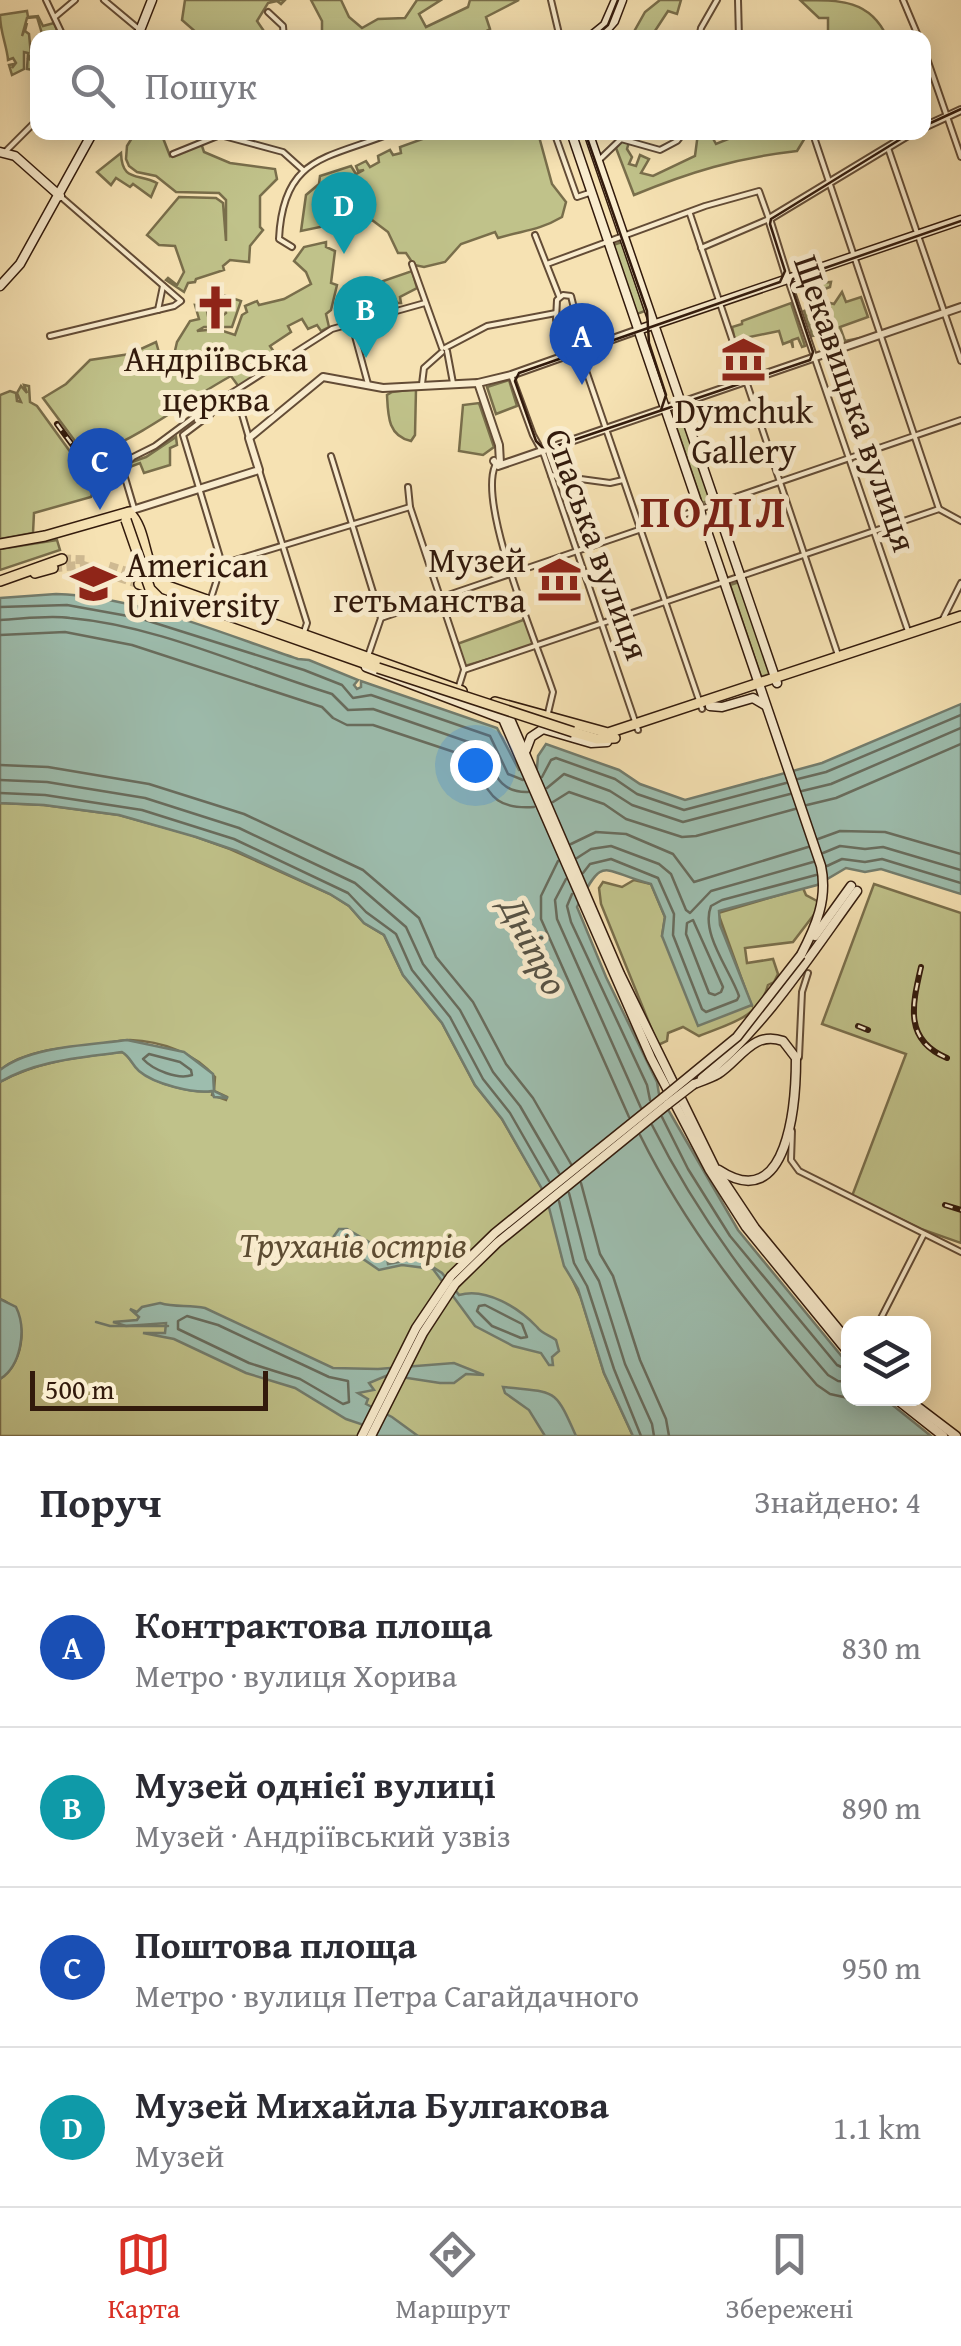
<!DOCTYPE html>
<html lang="uk">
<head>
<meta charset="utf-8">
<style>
	body { margin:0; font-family:"Gentium Book Plus",serif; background:#f7f7f7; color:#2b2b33 }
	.controls { position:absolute; right:30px; bottom:30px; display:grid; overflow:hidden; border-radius:20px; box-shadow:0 5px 25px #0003 }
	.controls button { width:90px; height:90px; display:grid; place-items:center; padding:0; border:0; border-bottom:2px solid #e1e1e2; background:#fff; color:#2b2b33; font:50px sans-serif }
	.scale { position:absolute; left:30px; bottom:25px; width:238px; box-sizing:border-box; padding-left:10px; border:5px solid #321a0c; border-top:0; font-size:28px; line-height:35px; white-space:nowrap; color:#321a0c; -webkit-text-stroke:8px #f9ecce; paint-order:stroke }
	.you { position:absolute; left:475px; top:765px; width:35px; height:35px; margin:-25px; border:8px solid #fff; border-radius:50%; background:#1a73e8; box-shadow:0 0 0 15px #1a73e833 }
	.badge { display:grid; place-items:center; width:65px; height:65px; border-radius:50%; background:#d93025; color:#fff; font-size:32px; font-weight:700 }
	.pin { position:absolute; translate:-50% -82px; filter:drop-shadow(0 2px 5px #0008) }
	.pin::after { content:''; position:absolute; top:52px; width:35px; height:30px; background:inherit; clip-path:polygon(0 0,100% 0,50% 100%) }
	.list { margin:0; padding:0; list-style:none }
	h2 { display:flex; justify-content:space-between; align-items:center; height:130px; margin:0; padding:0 40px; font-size:42px }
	h2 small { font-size:32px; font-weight:400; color:#7c7c81 }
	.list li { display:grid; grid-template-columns:65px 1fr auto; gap:30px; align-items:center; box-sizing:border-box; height:160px; padding:0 40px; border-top:2px solid #e1e1e2 }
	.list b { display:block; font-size:38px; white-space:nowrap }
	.list p { margin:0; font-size:32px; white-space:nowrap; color:#7c7c81 }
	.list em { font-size:32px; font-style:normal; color:#7c7c81 }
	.icon { flex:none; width:55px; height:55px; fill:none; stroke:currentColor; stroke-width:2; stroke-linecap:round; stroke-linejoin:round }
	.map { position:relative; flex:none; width:961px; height:1436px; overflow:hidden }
	.search { position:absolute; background:#fff; box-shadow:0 5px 25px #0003; left:30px; right:30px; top:30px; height:110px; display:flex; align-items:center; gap:25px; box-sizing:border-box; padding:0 35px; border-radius:20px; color:#7c7c81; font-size:38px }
	.sheet { height:770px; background:#fff }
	nav { display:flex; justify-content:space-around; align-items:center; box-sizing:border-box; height:140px; border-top:2px solid #e1e1e2; background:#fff; font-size:28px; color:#7c7c81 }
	nav a { display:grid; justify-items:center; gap:5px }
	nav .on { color:#d93025 }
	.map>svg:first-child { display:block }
</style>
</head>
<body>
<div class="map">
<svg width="961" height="1436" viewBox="0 0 961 1436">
	<rect width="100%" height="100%" fill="#f6e2b3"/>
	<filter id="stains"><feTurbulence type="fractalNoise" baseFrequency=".002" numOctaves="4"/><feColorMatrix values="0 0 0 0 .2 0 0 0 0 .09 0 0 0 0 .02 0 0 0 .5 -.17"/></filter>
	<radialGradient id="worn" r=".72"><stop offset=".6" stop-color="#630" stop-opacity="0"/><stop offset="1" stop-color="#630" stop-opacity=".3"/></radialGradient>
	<g fill="#c0c28a" stroke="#796e4b" stroke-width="2.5">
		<polygon points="185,0 285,0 281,4 277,1 268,3 257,21 268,37 197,38 197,33 182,20"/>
		<polygon points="311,0 341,0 349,17 362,28 378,19 405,18 417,0 441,0 419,14 426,27 468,7 470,0 519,0 486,17 490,29 475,37 339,38 322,33 322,21"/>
		<polygon points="660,0 681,0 677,14 668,11 651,37 631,37 645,12"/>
		<path d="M800 0C841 0 870 0 887 37H828V18H819Z"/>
		<path d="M27 11 28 17 38 16 43 26 54 23 60 37H43L37 17 27 18 22 36 27 23 25 31 29 34 31 55 28 58 32 61 33 70 27 69 28 53 24 52V69L12 75 9 65 14 64 12 68 16 63 13 58 8 60C7 46 0 32 0 15Z"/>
		<polygon points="135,133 173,133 163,138 170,156 201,143 204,152 230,163 275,169 277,179 260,196 260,227 263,230 250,246 249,262 230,260 223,266 224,270 196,279 195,282 188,283 184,292 166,280 168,278 177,285 184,272 175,246 159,245 147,235 179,197 216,198 223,203 226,241 226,200 219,193 176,192 156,176 137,172 129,166 126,159 127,146"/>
		<path d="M439 133H538L552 184 566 202 562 217C538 231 524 230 498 238L495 232 461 244 445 262 424 267 414 265 406 253H398L388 232 372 220 354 228 344 222 301 231 306 195 319 184 320 176 351 166 356 174 364 170 358 171 356 166 366 161 370 167 379 162 378 156 390 150 393 155 401 153 400 147Z"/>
		<path d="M698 133H710L716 144 743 133H808L797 151C736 158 690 172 634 195L616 148 623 140 629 142 627 149 632 157 629 164 636 166 640 155 649 159 641 173 653 176 695 156Z"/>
		<path d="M121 153C122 182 137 173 157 183L151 197 133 184 130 187 116 178 111 185 97 172Z"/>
		<path d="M326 242V247L335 251 331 283 337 285 331 310 326 314 329 327 321 331 317 325 308 329 302 319 288 326 291 332 270 346 278 358 239 387 231 376C187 400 148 432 102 451L95 468 43 398 66 384 90 360 130 354 156 342 160 356 174 355 177 342 190 321 199 319 195 305 206 306 208 316 218 319 226 313 223 295 241 301 232 327H204L197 331 217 329 235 335 242 315 247 312 245 306 257 301 259 305 284 299 311 284 306 272 294 261 304 247Z"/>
		<polygon points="622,242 645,311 637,314 613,245"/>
		<polygon points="412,271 417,288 400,297 401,303 397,303 394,296 373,301 371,294 385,289 383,281"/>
		<polygon points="816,275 820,283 831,282 830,287 822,290 826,302 834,304 842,292 846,302 861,297 868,317 840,327 845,341 860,338 836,346 832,332 812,336 810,327 816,324 814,319 813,324 809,326 804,311 818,306 811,281 805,278 809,276 811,280"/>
		<polygon points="791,303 805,346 802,347 798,338 792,340 793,348 791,341 783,344 779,331 735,340 732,327 742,324 742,321"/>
		<polygon points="509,380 517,406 496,414 487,387"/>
		<polygon points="24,385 29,386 30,402 37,406 95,486 91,497 34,513 33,533 0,539 0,395 10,391 16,393 17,401 21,402 17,393 21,386 27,393"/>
		<path d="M416 389 415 435 411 441C388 436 388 416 387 395L392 392Z"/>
		<polygon points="479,403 494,447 483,455 459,451 463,405"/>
		<polygon points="679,410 711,500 702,503 671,412"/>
		<polygon points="176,437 177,445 170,448 170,465 144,473 140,463 127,468 126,464 146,457"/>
		<polygon points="57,540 60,550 0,570 0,549"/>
		<polygon points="739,582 770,674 761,677 730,585"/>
		<polygon points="526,619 533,646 465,666 457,644"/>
		<path d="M0 803 44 805 119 815 188 834 230 849 330 894 349 906 364 923 384 935 403 975 442 1023 475 1085 502 1119 543 1190 551 1209 562 1257 581 1298 604 1373 633 1436H0V1379C25 1364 32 1310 0 1299V1082C38 1061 79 1057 122 1052 130 1057 132 1064 139 1070 155 1084 193 1094 213 1091L212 1095 226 1100 227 1097 214 1091 215 1077C195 1053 161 1041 130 1040 116 1040 104 1045 91 1046 60 1048 25 1050 0 1070Z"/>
		<path d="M634 880 651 884 665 917 662 936 751 1005 718 913 803 888 806 895 817 901 819 908 793 942 745 948 747 963 773 959 778 974 774 982 768 985C760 1018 728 1024 699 1036L683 1027 668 1033 667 1041 658 1045 601 904 599 888 603 882 622 887Z"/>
		<polygon points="874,884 961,913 961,1243 921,1229 852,1196 906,1054 822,1024"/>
	</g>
	<g fill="#9dbdae" stroke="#727c6d" stroke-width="2.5">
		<path d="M56 594C139 597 220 633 298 659L309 660 358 680 354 685 357 689 361 687V681L497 728 519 770 537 768 538 756 546 744 619 770 640 784 685 800 822 763 961 704V894L881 869 865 872 846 868 817 885 719 911 720 925 752 1005 698 1026 662 936 665 917 651 884C601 871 604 853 577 907L606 977 657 1082 659 1094 738 1230 848 1364V1398L885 1399 931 1436H633L604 1373 578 1289 564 1266 546 1196 502 1119 475 1085 442 1023 403 975 384 935 364 923 349 906 330 894 237 851 196 837 119 815 44 805 0 803V598Z"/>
		<path d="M127 1040 184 1052 213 1074 214 1091 228 1098 214 1097 212 1091C194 1094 154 1084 139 1071 131 1064 131 1057 122 1052 80 1058 37 1060 0 1082V1070C30 1046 90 1045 127 1040Z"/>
		<path d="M339 1229H347L386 1252 388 1264 419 1258 442 1273 459 1295C486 1287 519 1308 537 1327 542 1334 550 1335 556 1340L559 1351 552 1357 553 1365H549L541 1353 513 1346 475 1326 433 1269 402 1265 379 1270 363 1259 346 1254 342 1248 345 1241 334 1236Z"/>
		<path d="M0 1299 16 1307C27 1329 21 1366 0 1379Z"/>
		<path d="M160 1303C176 1308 189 1304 205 1308L333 1368 378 1369 454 1363 484 1375 466 1374 454 1383H440L388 1375 369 1383 374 1390 358 1393 368 1399 366 1404 392 1417 418 1436H374L361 1424 346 1419 295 1388 246 1373 174 1339 143 1333H165L166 1323 126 1326 113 1322 137 1320 139 1317 130 1309 137 1312 142 1307Z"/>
		<path d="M503 1387C556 1393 554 1386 576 1436H545L529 1410 505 1393Z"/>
	</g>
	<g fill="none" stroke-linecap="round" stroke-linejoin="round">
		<g stroke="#686c5d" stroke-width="2.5">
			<polyline points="0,607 67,605 139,618 304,670 342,685 353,698 371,695 490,736 508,774 523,780"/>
			<path d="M0 620C23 619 47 615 70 618 160 626 246 668 332 694L348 710 373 709 480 746C494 768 496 793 528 792"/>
			<path d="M0 635 65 632 132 645 322 707 333 718 347 725H373L469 757C490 789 488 810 534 807"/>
			<polyline points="0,765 48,767 149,784 244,814 363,870 419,918 436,957 473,1002 506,1064 533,1098 571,1164"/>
			<polyline points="542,777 551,760 556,758 615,779 637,794 684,810 786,783"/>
			<polyline points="798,779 826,772 961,715"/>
			<polyline points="0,780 47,782 145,798 239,828 355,883 406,927 423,964 460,1010 493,1072 520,1106 559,1173"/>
			<polyline points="547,788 564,774 610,791 632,805 683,822 790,794"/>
			<polyline points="802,791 831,784 961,728"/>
			<polyline points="0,793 45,795 142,810 234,839 348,893 366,912 396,934 412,970 450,1017 483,1079 510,1113 549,1181"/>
			<polyline points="553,802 569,792 604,804 626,819 682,837 696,836 795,809"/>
			<polyline points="807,805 836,798 961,744"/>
			<polyline points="818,839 840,831 885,832 961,854"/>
			<polyline points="571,844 596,832 626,834 673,854 694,882 808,847"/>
			<polyline points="823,853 840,846 865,849 883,847 961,870"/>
			<polyline points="577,858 591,849 611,846 659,864 671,874 686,910 690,913 711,891 813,862"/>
			<polyline points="558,861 541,896 541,919 629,1117"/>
			<polyline points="827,866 842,859 865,862 882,859 961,883"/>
			<path d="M583 873 590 864 611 859 658 878 674 914 673 935 702 1009 706 1012 737 1000 739 996C730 970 700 933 711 906L722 900 816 875"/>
			<polyline points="566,879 555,900 557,919 641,1108"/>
			<polyline points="572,894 567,906 571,922 647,1085 650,1100"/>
			<polygon points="693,920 723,987 721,992 715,995 709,993 686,934 687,923"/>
			<path d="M149 1054 180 1062 191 1070 192 1075C178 1080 153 1070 143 1059Z"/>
			<polyline points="662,1117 688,1169 730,1236 837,1365 848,1370"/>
			<path d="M652 1125C700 1221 758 1294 828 1375L838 1381 848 1382"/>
			<path d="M640 1135C686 1228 749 1307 817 1385L830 1394 848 1398"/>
			<polyline points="581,1183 600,1254 613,1276 640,1360 666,1419 669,1436"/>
			<polyline points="569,1193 586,1259 599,1281 625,1364 652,1424 654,1436"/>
			<polyline points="559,1201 574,1263 587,1286 614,1369 641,1436"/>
			<polygon points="485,1305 522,1324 527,1337 521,1338 492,1326 477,1311 479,1306"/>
			<polygon points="187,1316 218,1325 329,1377 348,1381 349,1402 343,1404 300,1379 249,1363 178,1329 178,1321"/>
		</g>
		<polyline stroke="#727c6d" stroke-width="2.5" points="96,1322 110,1326 168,1326"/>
		<g stroke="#cfba92" stroke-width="9" stroke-dasharray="9 4.5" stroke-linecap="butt">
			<polyline points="62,559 89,560"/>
			<polyline points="109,566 134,574"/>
			<polyline points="53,568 82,565 139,584"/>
		</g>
		<defs>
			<g id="minor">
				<polyline points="46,0 64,38"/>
				<polyline points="104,0 140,30"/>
				<polyline points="551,0 560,38"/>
				<polyline points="738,0 739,38"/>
				<polyline points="903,0 919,38"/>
				<polyline points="268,12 283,26 284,38"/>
				<polyline points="56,16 75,0"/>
				<polyline points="699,38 701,28 717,0"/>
				<polyline points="924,50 961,157"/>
				<polyline points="554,132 577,197 592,192"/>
				<polyline points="815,140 939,509"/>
				<polyline points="888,148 961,361"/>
				<polyline points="6,151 38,119"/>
				<polyline points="173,154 220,135 283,152 303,170"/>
				<polyline points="598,161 621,139 660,150 677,141 684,132"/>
				<polyline points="690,214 838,655"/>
				<polyline points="535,235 559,296"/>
				<path d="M292 247 279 239C283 154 329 159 394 132"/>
				<polyline points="412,264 442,348"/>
				<polyline points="547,264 705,206 759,191 769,219 701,248"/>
				<polyline points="788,280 909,634"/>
				<polyline points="158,310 163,286"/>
				<polyline points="352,325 368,384"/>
				<polyline points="50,336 174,306 181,301 60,196"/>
				<polyline points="573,338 577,320 571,296 563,295 557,300 556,320 571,333 581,356 702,709"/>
				<polyline points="445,348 487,326 556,313"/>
				<polyline points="447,351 453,383"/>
				<polyline points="511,375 533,435 544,455 638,730"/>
				<polyline points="422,384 424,368 442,352"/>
				<polyline points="239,404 249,438"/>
				<polyline points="331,456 381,618 368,656"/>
				<path d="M495 466C478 507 538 646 553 692L548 713"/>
				<polyline points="259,470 307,623 304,632"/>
				<polyline points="551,475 610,483 623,480"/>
				<polyline points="408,487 410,507 464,669"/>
				<polyline points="134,508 123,471 125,465 133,457 155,446 194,417 332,329 425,303"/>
				<polyline points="222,564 410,507"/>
				<polyline points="211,598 222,564 183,435 211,414 215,405"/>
				<polyline points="381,618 961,420"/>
				<polyline points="943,619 961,583"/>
				<polyline points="464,670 939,509 961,521"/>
				<polyline points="458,689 464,670"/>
				<polyline points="799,1057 802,992 808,973"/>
				<polyline points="792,1131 791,1160 799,1171 961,1252"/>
				<polyline points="878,1324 924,1234"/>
			</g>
			<g id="tertiary">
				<polyline points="924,127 961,110"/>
				<polyline points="788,280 769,219 913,132"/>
				<polyline points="478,383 499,445 500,463"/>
				<polyline points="494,461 498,466 961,307"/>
				<polyline points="126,512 259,470 249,438 323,377 383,388 478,383 511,375 638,330"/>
			</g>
			<g id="secondary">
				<polyline points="137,38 152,0"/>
				<polyline points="589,38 605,25 616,0"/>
				<polyline points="599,38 614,21 622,0"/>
				<path d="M571 132 821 866C828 899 816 926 801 955"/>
				<polyline points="588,132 777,683"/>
				<polyline points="0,152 15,156 60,196"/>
				<polyline points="0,286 20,264 93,132"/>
				<polyline points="638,330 961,220"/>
				<polyline points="366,667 503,719 651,1058 709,1169 746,1227 848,1352"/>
				<polyline points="710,706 722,707 753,698 765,705"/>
				<polyline points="507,712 620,974 715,1168 755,1228 848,1341"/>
				<polyline points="526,750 531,737 543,729 591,743 607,742"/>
				<polyline points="815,936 851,886"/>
				<path d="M702 1078C765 1027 809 957 857 891"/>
				<path d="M694 1084C702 1081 711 1078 718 1074 740 1060 753 1030 783 1041L796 1058C796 1101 789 1216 719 1170"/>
				<polyline points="895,1398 943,1436"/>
				<polyline points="906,1398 956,1436"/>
				<polyline points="362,1436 416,1328 451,1276 495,1233 664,1097"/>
				<polyline points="371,1436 423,1333 455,1284 497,1243 668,1104"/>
			</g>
			<g id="primary">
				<path d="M0 544 45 536 129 512C148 531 142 563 161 582"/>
				<polyline points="35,573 53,568"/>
				<polyline points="134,574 462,691"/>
				<polyline points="0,581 62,559"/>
				<polyline points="139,584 378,668"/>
				<polyline points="495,702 608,733 961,616"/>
				<polyline points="573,732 597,739 615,738"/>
			</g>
		</defs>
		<use href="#minor" stroke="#634c36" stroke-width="8"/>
		<use href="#tertiary" stroke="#634c36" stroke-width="10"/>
		<use href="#secondary" stroke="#321a0c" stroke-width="11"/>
		<use href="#primary" stroke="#321a0c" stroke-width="12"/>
		<use href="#minor" stroke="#f9ecce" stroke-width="4"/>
		<use href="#tertiary" stroke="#f9ecce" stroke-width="6"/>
		<use href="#secondary" stroke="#f9ecce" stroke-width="8"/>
		<use href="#primary" stroke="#f6e2b3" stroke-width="9"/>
		<g stroke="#321a0c" stroke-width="2.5">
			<polyline points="593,38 608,25 618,0"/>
			<polyline points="924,126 961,109"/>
			<polyline points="585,132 647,311 649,343 666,395 661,410"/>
			<polyline points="912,132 771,219 770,224 785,271 780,282 519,373 515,381 536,441 542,447 550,448 810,360 813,352 791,285 793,279 961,221"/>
		</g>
		<defs>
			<g id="rail">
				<polyline points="57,424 99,481"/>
				<path d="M921 967C912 1006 904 1040 947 1058"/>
				<polyline points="858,1026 868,1030"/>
				<polyline points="945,1205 961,1210"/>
			</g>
		</defs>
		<use href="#rail" stroke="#321a0c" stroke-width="6"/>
		<use href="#rail" stroke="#f9ecce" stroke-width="2.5" stroke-dasharray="8" stroke-linecap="butt"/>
		<defs>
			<g id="secondary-bridge">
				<polyline points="664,1097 737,1037 801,955"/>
				<polyline points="668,1104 694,1084"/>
			</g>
			<g id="primary-bridge">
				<polyline points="126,520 150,589 159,598 191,610"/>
				<polyline points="378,668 573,732"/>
			</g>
		</defs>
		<use href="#secondary-bridge" stroke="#321a0c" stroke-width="11" stroke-linecap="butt"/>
		<use href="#primary-bridge" stroke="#321a0c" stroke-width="12" stroke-linecap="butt"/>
		<use href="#secondary-bridge" stroke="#f9ecce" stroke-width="8"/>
		<use href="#primary-bridge" stroke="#f6e2b3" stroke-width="9"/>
	</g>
	<defs>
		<symbol id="church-bare" viewBox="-9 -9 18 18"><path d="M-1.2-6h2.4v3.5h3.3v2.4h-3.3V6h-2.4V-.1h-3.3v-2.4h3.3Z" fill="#8f2418" stroke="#f9ecce" stroke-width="2.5" paint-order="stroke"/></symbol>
		<symbol id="museum-bare" viewBox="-9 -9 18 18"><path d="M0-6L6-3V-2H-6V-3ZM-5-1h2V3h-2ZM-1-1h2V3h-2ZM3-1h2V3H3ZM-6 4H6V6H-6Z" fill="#8f2418" stroke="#f9ecce" stroke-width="2.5" paint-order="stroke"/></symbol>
		<symbol id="university-bare" viewBox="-9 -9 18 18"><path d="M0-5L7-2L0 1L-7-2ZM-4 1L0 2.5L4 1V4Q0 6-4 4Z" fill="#8f2418" stroke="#f9ecce" stroke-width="2.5" paint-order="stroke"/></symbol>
	</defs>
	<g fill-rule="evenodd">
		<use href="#church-bare" x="184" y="276" width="63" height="63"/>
		<use href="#museum-bare" x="712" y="328" width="63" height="63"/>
		<use href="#museum-bare" x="528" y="548" width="63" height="63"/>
		<use href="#university-bare" x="62" y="552" width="63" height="63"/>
	</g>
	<g text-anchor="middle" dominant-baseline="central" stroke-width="10" stroke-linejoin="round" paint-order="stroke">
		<g font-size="35" fill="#321a0c" stroke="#f9ecce">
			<text x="216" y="358">Андріївська<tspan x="216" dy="40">церква</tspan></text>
			<text x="744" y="410">Dymchuk<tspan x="744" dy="40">Gallery</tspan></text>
			<text x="526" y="559" text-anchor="end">Музей<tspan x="526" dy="40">гетьманства</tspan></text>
			<text x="126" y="564" text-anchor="start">American<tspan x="126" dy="40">University</tspan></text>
		</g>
		<g font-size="35" fill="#321a0c" stroke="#f9ecce">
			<text transform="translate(856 403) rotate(71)">Щекавицька вулиця</text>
			<text transform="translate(598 544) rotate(70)">Спаська вулиця</text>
		</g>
		<g font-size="35" font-style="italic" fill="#5d4c32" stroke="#f9ecce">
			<text x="353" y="1244">Труханів острів</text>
		</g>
		<g font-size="38" font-style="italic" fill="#575345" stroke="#f9ecce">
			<text transform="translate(535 945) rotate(63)">Дніпро</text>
		</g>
		<g font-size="45" font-weight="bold" letter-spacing="2.5" fill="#7a1f14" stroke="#f9ecce">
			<text x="714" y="510">ПОДІЛ</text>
		</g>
	</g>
	<rect width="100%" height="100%" filter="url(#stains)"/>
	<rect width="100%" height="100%" fill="url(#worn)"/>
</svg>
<div class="controls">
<button><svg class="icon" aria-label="layers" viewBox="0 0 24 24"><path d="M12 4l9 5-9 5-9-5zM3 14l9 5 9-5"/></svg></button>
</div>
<div class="scale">500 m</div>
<div class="you"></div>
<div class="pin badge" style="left:582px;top:385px;background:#1a4fb4">A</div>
<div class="pin badge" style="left:366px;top:358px;background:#0f9aa8">B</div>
<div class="pin badge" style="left:100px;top:510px;background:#1a4fb4">C</div>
<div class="pin badge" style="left:344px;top:254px;background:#0f9aa8">D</div>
<div class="search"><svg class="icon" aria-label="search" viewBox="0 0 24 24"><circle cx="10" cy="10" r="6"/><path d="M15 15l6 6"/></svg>Пошук</div>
</div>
<section class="sheet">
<h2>Поруч<small>Знайдено: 4</small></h2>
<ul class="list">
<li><span class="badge" style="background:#1a4fb4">A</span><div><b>Контрактова площа</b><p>Метро · вулиця Хорива</p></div><em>830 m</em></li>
<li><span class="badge" style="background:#0f9aa8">B</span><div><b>Музей однієї вулиці</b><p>Музей · Андріївський узвіз</p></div><em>890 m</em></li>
<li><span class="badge" style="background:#1a4fb4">C</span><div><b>Поштова площа</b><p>Метро · вулиця Петра Сагайдачного</p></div><em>950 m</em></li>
<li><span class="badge" style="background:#0f9aa8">D</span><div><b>Музей Михайла Булгакова</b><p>Музей</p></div><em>1.1 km</em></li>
</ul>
</section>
<nav>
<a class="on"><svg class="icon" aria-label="map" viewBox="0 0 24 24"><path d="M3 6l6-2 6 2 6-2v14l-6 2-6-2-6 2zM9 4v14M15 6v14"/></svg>Карта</a>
<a><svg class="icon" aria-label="directions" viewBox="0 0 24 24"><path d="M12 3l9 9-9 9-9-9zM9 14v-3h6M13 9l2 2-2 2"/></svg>Маршрут</a>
<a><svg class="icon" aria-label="saved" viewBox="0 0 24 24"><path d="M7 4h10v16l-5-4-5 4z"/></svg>Збережені</a>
</nav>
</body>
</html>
